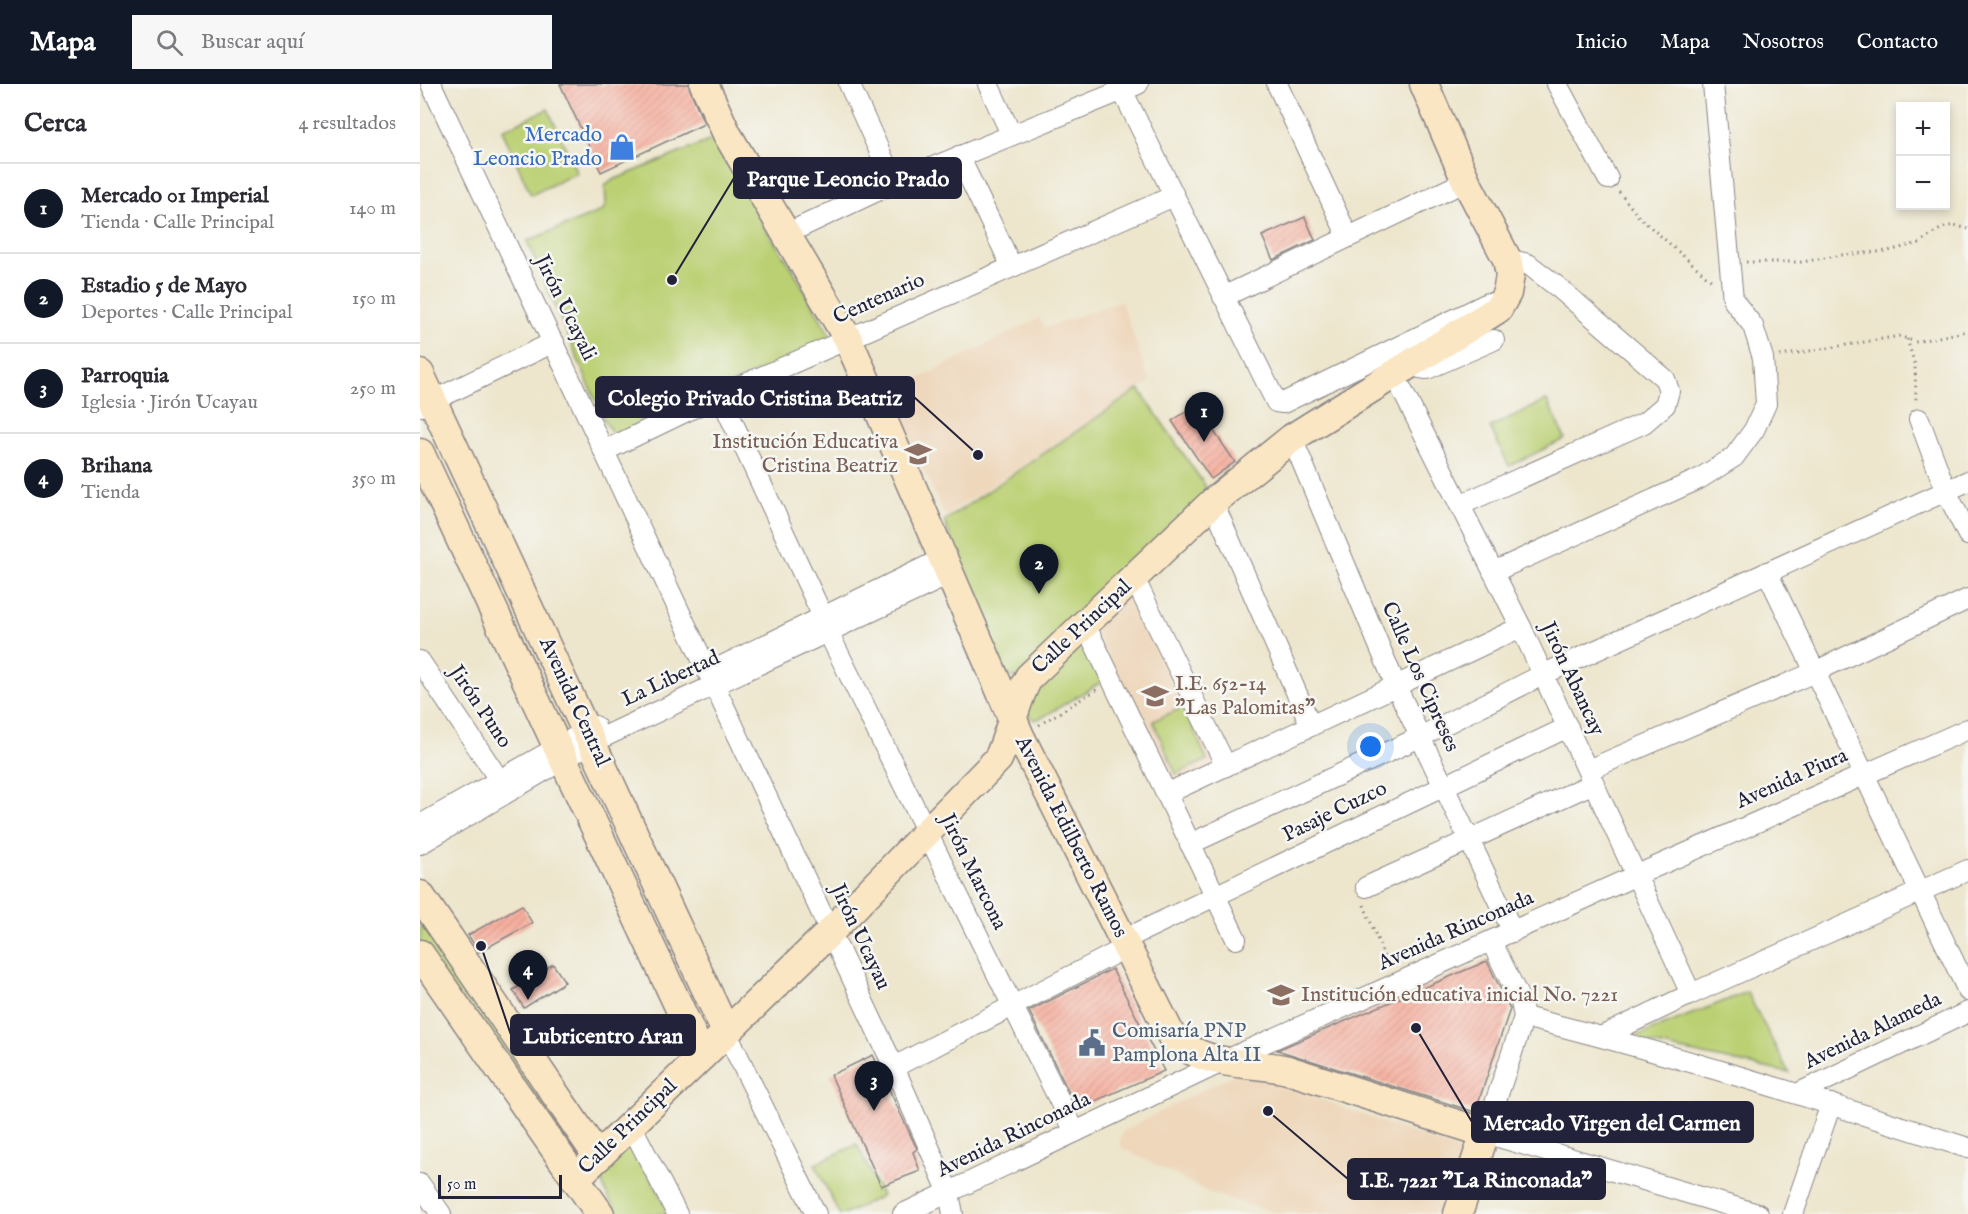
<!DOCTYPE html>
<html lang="es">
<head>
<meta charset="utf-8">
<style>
	body { margin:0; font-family:"IM FELL English",serif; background:#f7f7f7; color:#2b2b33 }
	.controls { position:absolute; right:18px; top:18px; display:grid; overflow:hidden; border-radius:0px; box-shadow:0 3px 9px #0003 }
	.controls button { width:54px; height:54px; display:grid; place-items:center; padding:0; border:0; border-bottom:2px solid #e1e1e2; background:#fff; color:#2b2b33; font:30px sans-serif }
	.scale { position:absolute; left:18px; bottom:15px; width:124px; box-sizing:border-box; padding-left:6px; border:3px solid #22223b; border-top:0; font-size:16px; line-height:21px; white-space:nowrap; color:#22223b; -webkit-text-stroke:4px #f6f6f2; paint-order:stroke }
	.you { position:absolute; left:951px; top:663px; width:21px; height:21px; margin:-15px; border:4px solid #fff; border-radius:50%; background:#1a73e8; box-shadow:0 0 0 9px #1a73e833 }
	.badge { display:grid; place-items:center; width:39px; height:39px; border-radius:50%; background:#111827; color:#fff; font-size:20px; font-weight:700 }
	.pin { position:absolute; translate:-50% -50px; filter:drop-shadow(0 2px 3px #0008) }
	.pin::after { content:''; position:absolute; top:32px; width:21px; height:18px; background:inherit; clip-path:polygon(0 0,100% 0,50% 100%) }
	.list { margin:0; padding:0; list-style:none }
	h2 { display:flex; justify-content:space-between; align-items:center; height:78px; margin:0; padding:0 24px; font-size:26px }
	h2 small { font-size:20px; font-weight:400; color:#7c7c81 }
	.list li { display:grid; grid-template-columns:39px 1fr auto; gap:18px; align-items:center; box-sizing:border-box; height:90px; padding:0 24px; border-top:2px solid #e1e1e2 }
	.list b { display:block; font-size:22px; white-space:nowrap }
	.list p { margin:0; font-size:20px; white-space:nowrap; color:#7c7c81 }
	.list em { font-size:20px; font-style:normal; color:#7c7c81 }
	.icon { flex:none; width:33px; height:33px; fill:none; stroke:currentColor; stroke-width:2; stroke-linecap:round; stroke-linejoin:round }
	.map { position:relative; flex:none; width:1548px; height:1130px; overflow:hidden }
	header { display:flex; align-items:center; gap:36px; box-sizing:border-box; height:84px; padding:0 30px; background:#111827; color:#fff }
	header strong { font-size:28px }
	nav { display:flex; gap:33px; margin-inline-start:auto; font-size:21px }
	.search { width:420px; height:54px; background:#f7f7f7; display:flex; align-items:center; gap:15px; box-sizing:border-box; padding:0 21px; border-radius:0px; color:#7c7c81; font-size:22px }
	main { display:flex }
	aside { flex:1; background:#fff }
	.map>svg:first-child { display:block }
</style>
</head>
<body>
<header>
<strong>Mapa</strong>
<div class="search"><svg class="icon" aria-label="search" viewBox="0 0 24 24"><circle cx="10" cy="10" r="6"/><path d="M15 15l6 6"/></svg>Buscar aquí</div>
<nav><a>Inicio</a><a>Mapa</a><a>Nosotros</a><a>Contacto</a></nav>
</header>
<main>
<aside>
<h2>Cerca<small>4 resultados</small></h2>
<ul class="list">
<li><span class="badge">1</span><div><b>Mercado 01 Imperial</b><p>Tienda · Calle Principal</p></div><em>140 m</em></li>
<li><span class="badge">2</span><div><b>Estadio 5 de Mayo</b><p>Deportes · Calle Principal</p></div><em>150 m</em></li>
<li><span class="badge">3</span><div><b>Parroquia</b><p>Iglesia · Jirón Ucayau</p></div><em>250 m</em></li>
<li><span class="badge">4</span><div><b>Brihana</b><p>Tienda</p></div><em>350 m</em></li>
</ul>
</aside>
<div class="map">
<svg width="1548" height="1130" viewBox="0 0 1548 1130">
	<defs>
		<pattern id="building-hatch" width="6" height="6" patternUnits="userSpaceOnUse" patternTransform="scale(1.5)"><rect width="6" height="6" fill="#f6af9e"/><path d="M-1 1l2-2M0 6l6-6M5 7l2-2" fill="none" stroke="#d39689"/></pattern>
	</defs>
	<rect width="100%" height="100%" fill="#f6f6f2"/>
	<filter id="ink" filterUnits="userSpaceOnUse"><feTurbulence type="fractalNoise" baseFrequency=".0167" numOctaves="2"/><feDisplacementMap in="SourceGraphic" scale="12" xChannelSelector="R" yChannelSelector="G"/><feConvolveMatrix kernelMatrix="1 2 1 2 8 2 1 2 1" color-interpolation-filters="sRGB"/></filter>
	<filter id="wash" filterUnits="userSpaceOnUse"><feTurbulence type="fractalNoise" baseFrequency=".008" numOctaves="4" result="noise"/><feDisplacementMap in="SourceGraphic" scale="24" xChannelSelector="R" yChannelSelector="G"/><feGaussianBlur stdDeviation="1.35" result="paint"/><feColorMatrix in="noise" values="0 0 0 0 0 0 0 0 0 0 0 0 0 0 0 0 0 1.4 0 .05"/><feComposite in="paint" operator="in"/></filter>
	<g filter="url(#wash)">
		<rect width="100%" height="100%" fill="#ede6cd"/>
		<g fill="#eed7bb">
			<polygon points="701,217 730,298 525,432 468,310 619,234 625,244"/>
			<polygon points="713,507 797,680 750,705 674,543"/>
			<polygon points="822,986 1049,1070 1030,1130 859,1130 792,1110 702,1064 699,1057 703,1047"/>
		</g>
		<g fill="#bbd073" stroke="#6e7957" stroke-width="1.5">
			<polygon points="128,25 157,89 111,111 82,46"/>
			<polygon points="301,52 345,144 372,184 412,255 203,348 192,349 184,336 107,157 182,127 186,120 185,102 193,96"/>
			<polygon points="719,305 790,409 598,593 591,593 582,584 524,437"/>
			<polygon points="1127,316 1145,355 1089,382 1070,343"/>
			<path d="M666 556 685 596 623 633 615 636C605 632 605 622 604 612Z"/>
			<polygon points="764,623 787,676 756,690 733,637"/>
			<polygon points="0,824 163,1068 156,1070 0,861"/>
			<polygon points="1327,908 1369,989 1209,955"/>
			<polygon points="437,1060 462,1112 426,1130 419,1130 395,1080"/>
			<path d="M207 1064 216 1068 251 1130H199C189 1114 178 1101 182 1081Z"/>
		</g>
		<g id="blocks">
			<g fill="url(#building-hatch)">
				<polygon points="140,0 268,0 284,40 181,88"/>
				<polygon points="885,133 895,156 853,176 842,152"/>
				<polygon points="776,321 815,378 791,395 752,337"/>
				<polygon points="102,821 112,839 59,868 48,851"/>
				<polygon points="1067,877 1090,925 1055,1028 857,966"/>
				<polygon points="133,880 145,898 104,924 93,906"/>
				<polygon points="692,885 744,987 657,1025 609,927"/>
				<polygon points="453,971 497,1065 493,1068 500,1087 461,1102 411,991"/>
			</g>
		</g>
	</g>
	<g filter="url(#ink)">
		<use href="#blocks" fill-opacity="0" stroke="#888484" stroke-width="1.5"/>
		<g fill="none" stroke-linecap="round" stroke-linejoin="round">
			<defs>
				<g id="street">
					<polyline points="11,0 474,983 529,1109 533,1130"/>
					<polyline points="429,0 474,99"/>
					<polyline points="568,0 591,50"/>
					<polyline points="699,0 856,318 863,319 1068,219"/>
					<polyline points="857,0 928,153"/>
					<polyline points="1137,0 1188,95"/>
					<polyline points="539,72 592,183"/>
					<polyline points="366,150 474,99 718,0"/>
					<polyline points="803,213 1046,97"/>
					<polyline points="994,277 1000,284 1007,285 1074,256"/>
					<polyline points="974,290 1101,543 1271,910"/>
					<polyline points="300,311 403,533"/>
					<polyline points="2,322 134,258"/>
					<polyline points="1499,335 1526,407 1548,451"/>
					<polyline points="872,354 976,602 1093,848"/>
					<polyline points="186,366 300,311 754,112"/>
					<polyline points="793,418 891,642"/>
					<polyline points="1040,421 1224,339 1245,321 1249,307 1245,295 1139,204 1108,180 1087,175"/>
					<polyline points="1073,488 1279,395 1314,373 1334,346 1346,320 1343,274 1333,242 1313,216 1293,0"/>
					<polyline points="1347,488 1548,907"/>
					<polyline points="714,494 806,682"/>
					<polyline points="665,540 816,855"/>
					<polyline points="408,548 655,1048"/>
					<polyline points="0,577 80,697"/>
					<polyline points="294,586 524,474"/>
					<polyline points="1168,686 1388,591 1548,515"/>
					<polyline points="746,710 1101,543"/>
					<polyline points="0,741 175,642"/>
					<polyline points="0,760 173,658 531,490"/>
					<polyline points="770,760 1000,653 1124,590 1548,397"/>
					<polyline points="946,803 1174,699"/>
					<polyline points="703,856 1148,643"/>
					<polyline points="1071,857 1101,918 1104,933 1065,1049 1338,1130"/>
					<path d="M1104 933C1254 970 1401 1017 1548 1064"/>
					<polyline points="306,948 396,1130"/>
					<polyline points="1183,952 1271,910 1548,786"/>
					<polyline points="474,983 707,863"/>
					<polyline points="1379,1009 1548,928"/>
					<polyline points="211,1041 257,1130"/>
					<polyline points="0,1100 21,1130"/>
					<polyline points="483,1130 802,978 1217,791 1548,645"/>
					<polyline points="1373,1130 1411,1020"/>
				</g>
				<g id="secondary">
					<path d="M284 0 307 50 428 255 600 652 753 955C793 985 822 976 868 986L1065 1049 1038 1130"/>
					<polyline points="0,290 306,948"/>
					<polyline points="0,369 282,972"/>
					<polyline points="0,811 178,1073"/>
					<polyline points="0,870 180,1130"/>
					<path d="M155 1095 411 847 578 675C591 648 594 619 609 593L793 418 872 354 1078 225 1087 209 1090 191 1087 175 1046 97 1004 0"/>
				</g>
			</defs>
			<use href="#street" stroke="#888484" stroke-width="22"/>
			<use href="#secondary" stroke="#888484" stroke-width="31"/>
			<g stroke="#888484" stroke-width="3" stroke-dasharray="1.5 4.5" stroke-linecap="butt">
				<polyline points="1199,108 1219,133 1293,198"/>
				<polyline points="1326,178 1381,178 1422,171 1468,167 1499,159 1522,144 1534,141 1548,145"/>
				<polyline points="1487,255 1495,281 1496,319"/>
				<polyline points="1360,272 1480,252 1495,258 1548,247"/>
				<polyline points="619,641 678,605"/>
				<polyline points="944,821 969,885"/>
			</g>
			<use href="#street" stroke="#fff" stroke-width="20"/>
			<use href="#secondary" stroke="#fbe6c4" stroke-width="28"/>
		</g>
	</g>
	<defs>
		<symbol id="shop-bare" viewBox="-9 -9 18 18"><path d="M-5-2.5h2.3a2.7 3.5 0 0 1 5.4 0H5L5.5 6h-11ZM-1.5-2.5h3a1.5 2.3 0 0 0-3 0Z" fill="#3f7fe0" stroke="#f6f6f2" stroke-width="2.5" paint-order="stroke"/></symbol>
		<symbol id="school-bare" viewBox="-9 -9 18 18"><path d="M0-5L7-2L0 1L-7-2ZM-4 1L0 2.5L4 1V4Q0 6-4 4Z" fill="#8d6e63" stroke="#f6f6f2" stroke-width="2.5" paint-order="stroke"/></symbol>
		<symbol id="civic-bare" viewBox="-9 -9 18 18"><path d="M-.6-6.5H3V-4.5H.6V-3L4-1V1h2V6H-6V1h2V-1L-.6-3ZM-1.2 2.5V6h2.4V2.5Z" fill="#5c6f8a" stroke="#f6f6f2" stroke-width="2.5" paint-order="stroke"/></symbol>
	</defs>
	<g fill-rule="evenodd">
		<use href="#shop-bare" x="183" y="44" width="38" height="38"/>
		<use href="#school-bare" x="479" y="351" width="38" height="38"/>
		<use href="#school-bare" x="716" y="593" width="38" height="38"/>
		<use href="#school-bare" x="842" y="892" width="38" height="38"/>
		<use href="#civic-bare" x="653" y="940" width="38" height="38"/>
	</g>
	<g text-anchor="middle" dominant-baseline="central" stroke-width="5" stroke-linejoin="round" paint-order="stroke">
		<g font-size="21" fill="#366cbe" stroke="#f6f6f2" text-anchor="end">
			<text x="182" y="51">Mercado<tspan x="182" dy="24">Leoncio Prado</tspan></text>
		</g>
		<g font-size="21" fill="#22223b" stroke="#f6f6f2">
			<text transform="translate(459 215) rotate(-24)">Centenario</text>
			<text transform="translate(145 224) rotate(64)">Jirón Ucayali</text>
			<text transform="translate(662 543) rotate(-43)">Calle Principal</text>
			<text transform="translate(1000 593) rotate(66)">Calle Los Cipreses</text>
			<text transform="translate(251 595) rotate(-25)">La Libertad</text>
			<text transform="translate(1152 595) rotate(65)">Jirón Abancay</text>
			<text transform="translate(154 618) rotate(65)">Avenida Central</text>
			<text transform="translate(60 623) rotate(56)">Jirón Puno</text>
			<text transform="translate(1372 695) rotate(-24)">Avenida Piura</text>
			<text transform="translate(915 728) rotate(-26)">Pasaje Cuzco</text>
			<text transform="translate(651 753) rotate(63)">Avenida Edilberto Ramos</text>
			<text transform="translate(553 788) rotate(64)">Jirón Marcona</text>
			<text transform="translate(1036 847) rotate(-24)">Avenida Rinconada</text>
			<text transform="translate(440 853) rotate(65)">Jirón Ucayau</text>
			<text transform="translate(1453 947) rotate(-26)">Avenida Alameda</text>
			<text transform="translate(208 1043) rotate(-44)">Calle Principal</text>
			<text transform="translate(594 1051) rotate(-26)">Avenida Rinconada</text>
		</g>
		<g font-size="21" fill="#785e54" stroke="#f6f6f2" text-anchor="start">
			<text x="478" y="358" text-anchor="end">Institución Educativa<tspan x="478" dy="24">Cristina Beatriz</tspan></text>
			<text x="755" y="600">I.E. 652-14<tspan x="755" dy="24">"Las Palomitas"</tspan></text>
			<text x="881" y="911">Institución educativa inicial No. 7221</text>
		</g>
		<g font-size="21" fill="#4e5e75" stroke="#f6f6f2" text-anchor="start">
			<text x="692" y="947">Comisaría PNP<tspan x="692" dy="24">Pamplona Alta II</tspan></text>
		</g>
	</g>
	<path fill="none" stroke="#22223b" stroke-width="2" d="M252 196L314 94M558 371L494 313M61 862L91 951M996 944L1052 1038M848 1027L928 1095"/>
	<g fill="#22223b" stroke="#f6f6f2" stroke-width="2">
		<circle cx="252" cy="196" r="6"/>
		<circle cx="558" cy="371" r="6"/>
		<circle cx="61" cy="862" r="6"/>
		<circle cx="996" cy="944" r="6"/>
		<circle cx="848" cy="1027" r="6"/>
	</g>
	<g fill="#22223b" stroke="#22223b" stroke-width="2">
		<rect x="314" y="74" width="227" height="40" rx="6"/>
		<rect x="176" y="293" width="318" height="40" rx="6"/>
		<rect x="91" y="931" width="184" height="40" rx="6"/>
		<rect x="1052" y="1018" width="281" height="40" rx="6"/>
		<rect x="928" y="1075" width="257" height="40" rx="6"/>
	</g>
	<g font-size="22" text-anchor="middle" font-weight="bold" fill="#fff">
		<text x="428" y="102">Parque Leoncio Prado</text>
		<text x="335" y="321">Colegio Privado Cristina Beatriz</text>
		<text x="183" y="959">Lubricentro Aran</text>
		<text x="1192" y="1046">Mercado Virgen del Carmen</text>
		<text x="1056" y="1103">I.E. 7221 "La Rinconada"</text>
	</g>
</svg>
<div class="controls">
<button>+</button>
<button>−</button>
</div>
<div class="scale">50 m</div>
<div class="you"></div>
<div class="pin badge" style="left:784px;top:358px">1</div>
<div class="pin badge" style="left:619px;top:510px">2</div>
<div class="pin badge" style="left:454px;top:1027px">3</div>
<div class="pin badge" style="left:108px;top:916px">4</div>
</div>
</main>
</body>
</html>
